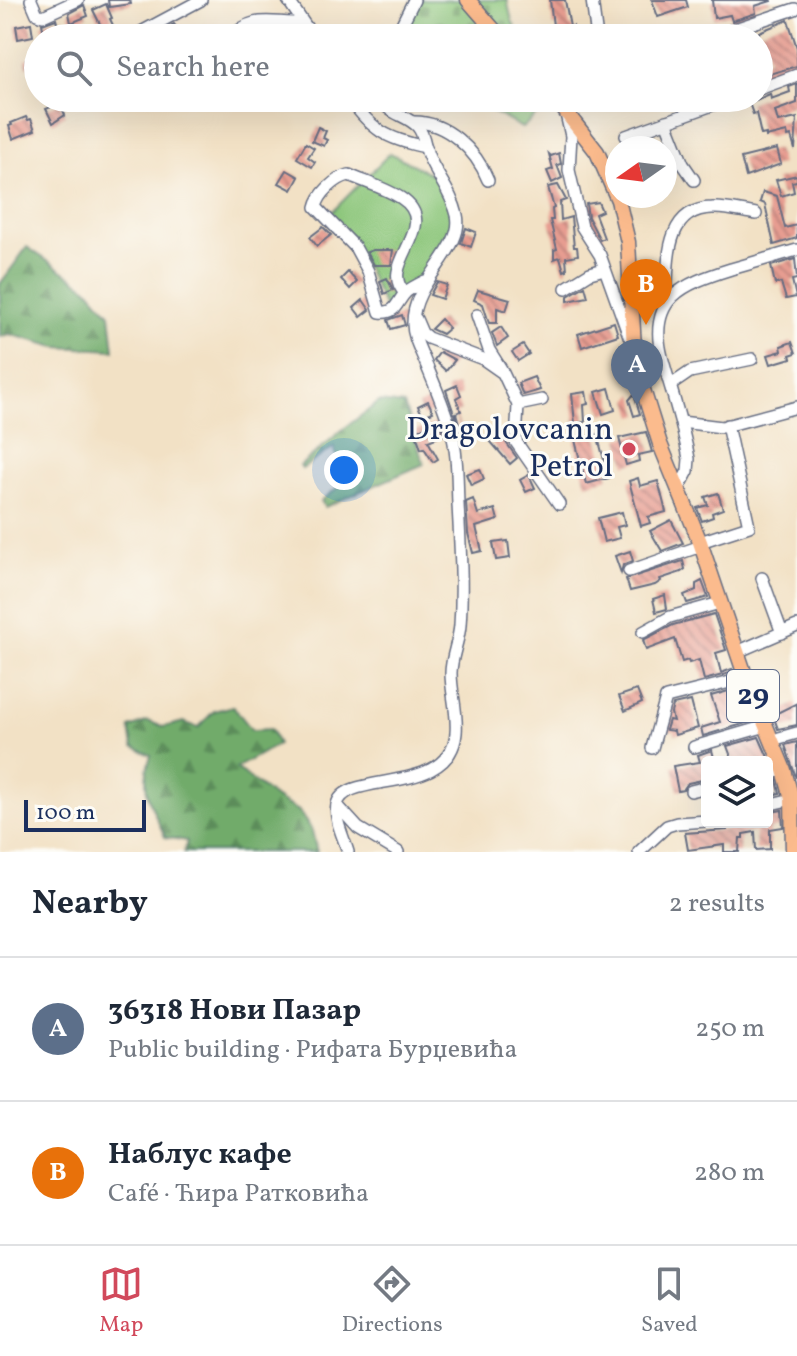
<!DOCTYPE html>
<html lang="en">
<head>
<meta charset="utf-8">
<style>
	body { margin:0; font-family:Vollkorn,serif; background:#f6f6f7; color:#1f2937 }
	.controls { position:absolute; right:24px; bottom:24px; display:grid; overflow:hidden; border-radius:8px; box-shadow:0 8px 32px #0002 }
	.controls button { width:72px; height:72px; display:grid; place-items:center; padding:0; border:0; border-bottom:2px solid #e0e1e3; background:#fff; color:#1f2937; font:40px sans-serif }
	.compass { position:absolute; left:605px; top:136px; width:72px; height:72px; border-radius:50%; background:#fff; box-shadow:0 8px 32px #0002; rotate:256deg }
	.scale { position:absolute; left:24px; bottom:20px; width:122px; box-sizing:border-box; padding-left:8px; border:4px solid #1b2f5e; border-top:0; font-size:22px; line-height:28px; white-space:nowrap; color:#1b2f5e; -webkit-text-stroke:6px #fdfcf7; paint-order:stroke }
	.you { position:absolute; left:344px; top:470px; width:28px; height:28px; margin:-20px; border:6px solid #fff; border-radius:50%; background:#1a73e8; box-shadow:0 0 0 12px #1a73e833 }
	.badge { display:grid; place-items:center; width:52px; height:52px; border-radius:50%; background:#d1495b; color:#fff; font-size:26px; font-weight:700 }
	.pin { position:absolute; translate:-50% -66px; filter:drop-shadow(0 2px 4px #0008) }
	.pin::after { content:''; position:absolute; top:42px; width:28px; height:24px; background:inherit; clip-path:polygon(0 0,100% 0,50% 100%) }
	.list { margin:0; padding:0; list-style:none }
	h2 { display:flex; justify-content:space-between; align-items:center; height:104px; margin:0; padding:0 32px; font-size:34px }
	h2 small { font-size:26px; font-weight:400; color:#747a83 }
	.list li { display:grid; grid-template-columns:52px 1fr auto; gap:24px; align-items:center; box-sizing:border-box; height:144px; padding:0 32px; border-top:2px solid #e0e1e3 }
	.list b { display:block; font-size:30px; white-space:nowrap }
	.list p { margin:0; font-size:26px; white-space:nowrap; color:#747a83 }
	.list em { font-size:26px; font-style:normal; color:#747a83 }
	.icon { flex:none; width:44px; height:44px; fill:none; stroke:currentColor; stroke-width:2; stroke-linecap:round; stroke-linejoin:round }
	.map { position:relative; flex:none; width:797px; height:852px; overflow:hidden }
	.search { position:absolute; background:#fff; box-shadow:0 8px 32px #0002; left:24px; right:24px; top:24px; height:88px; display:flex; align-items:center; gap:20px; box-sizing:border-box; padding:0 28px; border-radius:44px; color:#747a83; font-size:30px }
	.sheet { height:392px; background:#fff }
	nav { display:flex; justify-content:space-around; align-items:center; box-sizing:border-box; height:112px; border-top:2px solid #e0e1e3; background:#fff; font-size:22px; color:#747a83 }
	nav a { display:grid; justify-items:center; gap:4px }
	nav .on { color:#d1495b }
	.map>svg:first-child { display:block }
</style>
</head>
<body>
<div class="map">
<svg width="797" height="852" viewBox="0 0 797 852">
	<defs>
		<pattern id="forest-firs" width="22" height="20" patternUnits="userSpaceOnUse" patternTransform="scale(2)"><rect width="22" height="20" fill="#71ab6a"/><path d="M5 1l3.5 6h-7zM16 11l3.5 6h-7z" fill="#5c8c5a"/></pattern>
		<pattern id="cemetery-stones" width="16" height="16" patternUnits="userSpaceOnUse" patternTransform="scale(2)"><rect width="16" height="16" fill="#8cc67a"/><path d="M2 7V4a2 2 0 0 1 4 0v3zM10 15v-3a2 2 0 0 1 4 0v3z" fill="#72a167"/></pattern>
		<pattern id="building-back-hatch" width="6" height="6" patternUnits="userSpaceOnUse" patternTransform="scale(2)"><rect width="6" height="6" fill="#e79d91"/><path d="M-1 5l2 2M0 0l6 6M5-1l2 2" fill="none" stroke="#ba807a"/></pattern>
	</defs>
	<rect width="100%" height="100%" fill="#fdfcf7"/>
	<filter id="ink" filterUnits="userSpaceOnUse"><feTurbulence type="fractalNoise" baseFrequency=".0125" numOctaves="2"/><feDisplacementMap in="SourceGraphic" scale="16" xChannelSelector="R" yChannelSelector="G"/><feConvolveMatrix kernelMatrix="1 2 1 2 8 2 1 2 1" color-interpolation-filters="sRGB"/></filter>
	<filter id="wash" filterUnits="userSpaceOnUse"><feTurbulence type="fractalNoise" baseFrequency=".006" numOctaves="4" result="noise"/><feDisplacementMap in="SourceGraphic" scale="32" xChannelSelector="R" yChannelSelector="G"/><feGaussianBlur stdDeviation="1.8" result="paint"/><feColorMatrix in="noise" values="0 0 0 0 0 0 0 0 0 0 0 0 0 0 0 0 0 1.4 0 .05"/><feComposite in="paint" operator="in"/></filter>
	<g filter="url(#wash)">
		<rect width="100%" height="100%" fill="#f2e1c5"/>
		<polygon fill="#8cc67a" stroke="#547a6c" stroke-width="2" points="390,153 441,179 458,219 446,254 387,313 368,271 326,218"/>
		<g fill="url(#forest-firs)" stroke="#466d64" stroke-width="2">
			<polygon points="27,247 88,288 110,314 114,350 56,347 9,334 0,337 0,284"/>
			<polygon points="379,402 404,405 424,464 325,507 321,501 342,484 334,447 302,469 300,466 342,430"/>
			<path d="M233 706 252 730 271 729 278 744 236 768 277 799 299 811 312 831 317 852H184L187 841 165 837C151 804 139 791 151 755L133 747 130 728 148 721 163 727 184 722 198 728 214 711Z"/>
		</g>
		<g fill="url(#cemetery-stones)" stroke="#547a6c" stroke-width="2">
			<polygon points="414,0 507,0 512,21 521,38 419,38 398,28"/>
			<polygon points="446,98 555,98 522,128 480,105"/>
		</g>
		<g id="blocks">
			<g fill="url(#building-back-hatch)">
				<polygon points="108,0 130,0 131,4 109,7"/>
				<polygon points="550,0 565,0 570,27 573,26 576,38 558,38 558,25 553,26"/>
				<polygon points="652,0 686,0 688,7 658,17"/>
				<polygon points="712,0 770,0 771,1 755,6 756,13 732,21 730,15 714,18"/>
				<polygon points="106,4 112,18 110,19 119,38 107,38 93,10"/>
				<polygon points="84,5 88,16 71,23 69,13"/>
				<polygon points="56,19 60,33 45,37 42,24"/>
				<polygon points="788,20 797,48 797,66 759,77 759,62 769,59 765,46 759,48 759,32"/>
				<polygon points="31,23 33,36 18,39 16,26"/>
				<polygon points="174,24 185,38 169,38 163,30"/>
				<polygon points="38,57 38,69 32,70 31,66 27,67 26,59"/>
				<polygon points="797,84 797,103 775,111 778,122 797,118 795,150 791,136 788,137 787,132 766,137 766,134 761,135 756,113 753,114 749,103 770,94 771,99 790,92 789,87"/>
				<polygon points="60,103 65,115 53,123 46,109"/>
				<polygon points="26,117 28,120 31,119 35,130 13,139 9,126 12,125 11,123"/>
				<polygon points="318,127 326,131 323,138 327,140 324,146 312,141"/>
				<polygon points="306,143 314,148 308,157 315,162 312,167 297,158"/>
				<polygon points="777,149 781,164 746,177 741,158"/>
				<polygon points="559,153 561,164 557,165 562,178 552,183 547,171 553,169 549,154 551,156"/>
				<polygon points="287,170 299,177 292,190 279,183"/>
				<polygon points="797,175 797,181 792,182 794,192 781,196 776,180"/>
				<polygon points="558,185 566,200 560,202 561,220 571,217 574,247 577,247 578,255 566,257 567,270 564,271 560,257 554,259 554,250 557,249 550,220 553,220 552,209 554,208 548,187"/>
				<polygon points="763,192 777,196 785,228 797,225 797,238 774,245 765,204 760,202"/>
				<polygon points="598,202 602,211 595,214 604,238 600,240 588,217 586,204"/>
				<polygon points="323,227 331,235 317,246 310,237"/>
				<polygon points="466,228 476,232 471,247 461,243"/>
				<polygon points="373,250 393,250 391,265 374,265 367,252"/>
				<polygon points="795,259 797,279 792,280 796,297 786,299 781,283 775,284 771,266"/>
				<polygon points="348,272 357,282 350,289 341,279"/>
				<polygon points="387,278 393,290 384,294 380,281"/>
				<polygon points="437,282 447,285 442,299 430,295"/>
				<polygon points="585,286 588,297 568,301 568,296"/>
				<polygon points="478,290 510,299 506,311 497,308 497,323 489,323 483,304 474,300"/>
				<polygon points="363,300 370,310 361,317 354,308"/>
				<polygon points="402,315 405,325 391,329 388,320"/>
				<polygon points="441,319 449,328 442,334 431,329"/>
				<polygon points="614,322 618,335 582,347 578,334"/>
				<polygon points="501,327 508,338 497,346 492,333"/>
				<polygon points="792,342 796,353 790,355 791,358 771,364 768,355 782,351 781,346"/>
				<polygon points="523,345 529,354 518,361 512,352"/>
				<polygon points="440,352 455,360 446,371 434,360"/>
				<polygon points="534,377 540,390 523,395 518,383"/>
				<polygon points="457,385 461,395 456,398 461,411 456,413 460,427 464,425 469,433 462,437 446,390"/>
				<polygon points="609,388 615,410 603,414 596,392"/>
				<polygon points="586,392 588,404 584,405 585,422 575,423 572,394"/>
				<polygon points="634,394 640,414 634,416 629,400"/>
				<polygon points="428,401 433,412 423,416 418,406"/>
				<polygon points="440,422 444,435 428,441 438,459 433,462 424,448 421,449 415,431"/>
				<polygon points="646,432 652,452 638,455 639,461 626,465 619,438"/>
				<polygon points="500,434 517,458 510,464 490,441"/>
				<polygon points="597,434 609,478 586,484 575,440"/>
				<polygon points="480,469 484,479 471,485 466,474"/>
				<polygon points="529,475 535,488 526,492 520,480"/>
				<polygon points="638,478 640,486 658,481 666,512 648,517 650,523 641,526 629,481"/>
				<polygon points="718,493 723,509 712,513 713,517 702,521 697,508 708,505 705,497"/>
				<polygon points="473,499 478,514 495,509 498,520 476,527 482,551 473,553 468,533 466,502"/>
				<polygon points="622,512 625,525 617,527 620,538 604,542 598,518"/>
				<polygon points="671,520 683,543 662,551 650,531"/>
				<polygon points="508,541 510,558 496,560 493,543"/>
				<polygon points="630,551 633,561 623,565 621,573 615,556"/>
				<polygon points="683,561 685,569 681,572 660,579 661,581 655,585 630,591 626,579"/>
				<polygon points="702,581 708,597 687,603 684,595 696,590 696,584"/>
				<polygon points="665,595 667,609 656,612 653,599"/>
				<polygon points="714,614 726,650 716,653 721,673 732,669 734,672 704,680 699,660 689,663 688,660 682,662 675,639 646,650 643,640 673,625"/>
				<polygon points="739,688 744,700 731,704 737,721 751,717 753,721 703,736 701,728 720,722 711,696"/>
				<polygon points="637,690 642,703 625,711 619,696"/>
				<polygon points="691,701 698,728 675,735 674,731 666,730 669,720 673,721 671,713 673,705"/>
				<polygon points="797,703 797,725 778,729 773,715"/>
				<polygon points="759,737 771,764 767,765 767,762 733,762 727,746"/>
				<polygon points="797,742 797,777 796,777 785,745"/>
				<polygon points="712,750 715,762 707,762 707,779 688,783 683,790 678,791 673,766 700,762 698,755"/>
				<polygon points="777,780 780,793 767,796 767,782"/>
				<polygon points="782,810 783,827 770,829 770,849 756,850 755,832 743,834 743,838 740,838 739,852 724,852 724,845 688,850 685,833 727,830 727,824 731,822 768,822 767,813"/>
			</g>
		</g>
	</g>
	<g filter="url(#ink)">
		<use href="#blocks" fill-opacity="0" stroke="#666d82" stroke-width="2"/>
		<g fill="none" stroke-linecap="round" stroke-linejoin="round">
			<defs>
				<g id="minor">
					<polyline points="31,0 37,14 43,16 78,0"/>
					<polyline points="288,0 313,37"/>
					<polyline points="592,0 597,38"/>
					<polyline points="130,38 201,0"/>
					<path d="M231 38C251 16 267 22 292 23L311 38"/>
					<polyline points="395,38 414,0"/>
					<polyline points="708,38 795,9"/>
					<polyline points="759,89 797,75"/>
					<path d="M349 98C372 130 386 139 426 147"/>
					<polyline points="566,114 571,136 569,170 582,227 600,255 629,336 633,336"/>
					<polyline points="666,121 683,164 694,180"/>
					<path d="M413 122C446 121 476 150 488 180"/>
					<polyline points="626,136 732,98"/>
					<polyline points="566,288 590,273 604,269"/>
					<path d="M405 293C376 265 444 226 401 198 385 188 365 182 349 175 335 178 319 194 316 207L355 247 368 271 380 312C397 314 396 302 406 292 411 288 419 284 425 281"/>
					<path d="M666 303C669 267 662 209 712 208 726 207 742 212 756 214"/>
					<polyline points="477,315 489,350 501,369"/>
					<polyline points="416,319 422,333 428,338 483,359 503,373 518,405 516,442 559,504"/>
					<polyline points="671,385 690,372 752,359"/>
					<polyline points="518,405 542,400"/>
					<polyline points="681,422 722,427 797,407"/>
					<path d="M678 490 688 471 689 459C683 424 671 391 662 357 647 298 683 284 731 269 753 263 775 256 797 250"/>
					<polyline points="700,542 749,526 727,425"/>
					<polyline points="629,571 701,546"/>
					<polyline points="762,578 782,633"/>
					<polyline points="643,632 670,617 720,603"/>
					<polyline points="737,652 797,626"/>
					<polyline points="772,740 797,733"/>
					<polyline points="694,747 766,726"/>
					<polyline points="652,748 666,698 746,678"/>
					<polyline points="767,774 784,770"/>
					<polyline points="691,791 707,787"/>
					<polyline points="337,805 358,828 398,852"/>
					<polyline points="767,805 792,799"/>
					<path d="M348 852C344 838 334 820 337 805 344 769 450 798 456 733 458 713 451 692 451 673 451 657 459 641 460 625 463 585 460 545 458 504 457 482 458 459 453 438 447 413 436 388 426 364 421 351 413 338 413 324 412 281 465 249 457 215 452 193 436 175 428 155 424 145 425 136 418 127 406 114 388 115 381 98"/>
					<polyline points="639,852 667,826 677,823 707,821"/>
				</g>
				<g id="major">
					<polyline points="468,0 501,38"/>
					<polyline points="555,98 597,152 618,200 628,242 634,348 640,380 660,444 700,542 746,678 784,770 792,799 793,852"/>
				</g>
			</defs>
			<use href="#minor" stroke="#666d82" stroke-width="14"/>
			<use href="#major" stroke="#666d82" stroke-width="17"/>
			<use href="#minor" stroke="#fff" stroke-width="11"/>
			<use href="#major" stroke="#fbbb8d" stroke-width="14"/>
		</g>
	</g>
	<circle fill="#d1495b" stroke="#fdfcf7" stroke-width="3" cx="629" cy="449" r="8"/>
	<g text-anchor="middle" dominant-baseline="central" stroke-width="6" stroke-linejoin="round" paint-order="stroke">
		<rect fill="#fdfcf7" stroke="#5f6c8c" stroke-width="2" x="727" y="670" width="52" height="52" rx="6"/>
		<g font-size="30" font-weight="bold" fill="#1b2f5e">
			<text x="753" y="696">29</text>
		</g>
		<g font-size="32" fill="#1b2f5e" stroke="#fdfcf7" text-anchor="end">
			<text x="613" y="431">Dragolovcanin<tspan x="613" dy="37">Petrol</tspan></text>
		</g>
	</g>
</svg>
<div class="controls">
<button><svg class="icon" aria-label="layers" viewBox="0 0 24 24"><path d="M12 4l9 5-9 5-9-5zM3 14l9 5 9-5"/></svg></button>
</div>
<svg class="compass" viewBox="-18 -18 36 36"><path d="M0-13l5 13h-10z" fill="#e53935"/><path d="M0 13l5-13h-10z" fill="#747a83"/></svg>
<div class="scale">100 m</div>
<div class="you"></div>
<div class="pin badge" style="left:637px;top:405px;background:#5c6f8a">A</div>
<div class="pin badge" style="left:646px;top:325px;background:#e8710a">B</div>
<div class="search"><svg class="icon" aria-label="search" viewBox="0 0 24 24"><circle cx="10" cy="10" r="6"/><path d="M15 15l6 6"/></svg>Search here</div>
</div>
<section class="sheet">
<h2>Nearby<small>2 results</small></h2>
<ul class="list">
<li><span class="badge" style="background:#5c6f8a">A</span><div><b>36318 Нови Пазар</b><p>Public building · Рифата Бурџевића</p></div><em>250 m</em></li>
<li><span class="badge" style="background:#e8710a">B</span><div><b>Наблус кафе</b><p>Café · Ћира Ратковића</p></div><em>280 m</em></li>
</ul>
</section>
<nav>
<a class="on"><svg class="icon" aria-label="map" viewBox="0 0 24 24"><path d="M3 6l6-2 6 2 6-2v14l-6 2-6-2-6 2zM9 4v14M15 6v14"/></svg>Map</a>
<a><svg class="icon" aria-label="directions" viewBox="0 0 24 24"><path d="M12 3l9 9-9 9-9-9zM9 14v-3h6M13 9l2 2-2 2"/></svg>Directions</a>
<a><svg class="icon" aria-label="saved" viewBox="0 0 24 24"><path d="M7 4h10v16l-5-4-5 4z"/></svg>Saved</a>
</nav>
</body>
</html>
